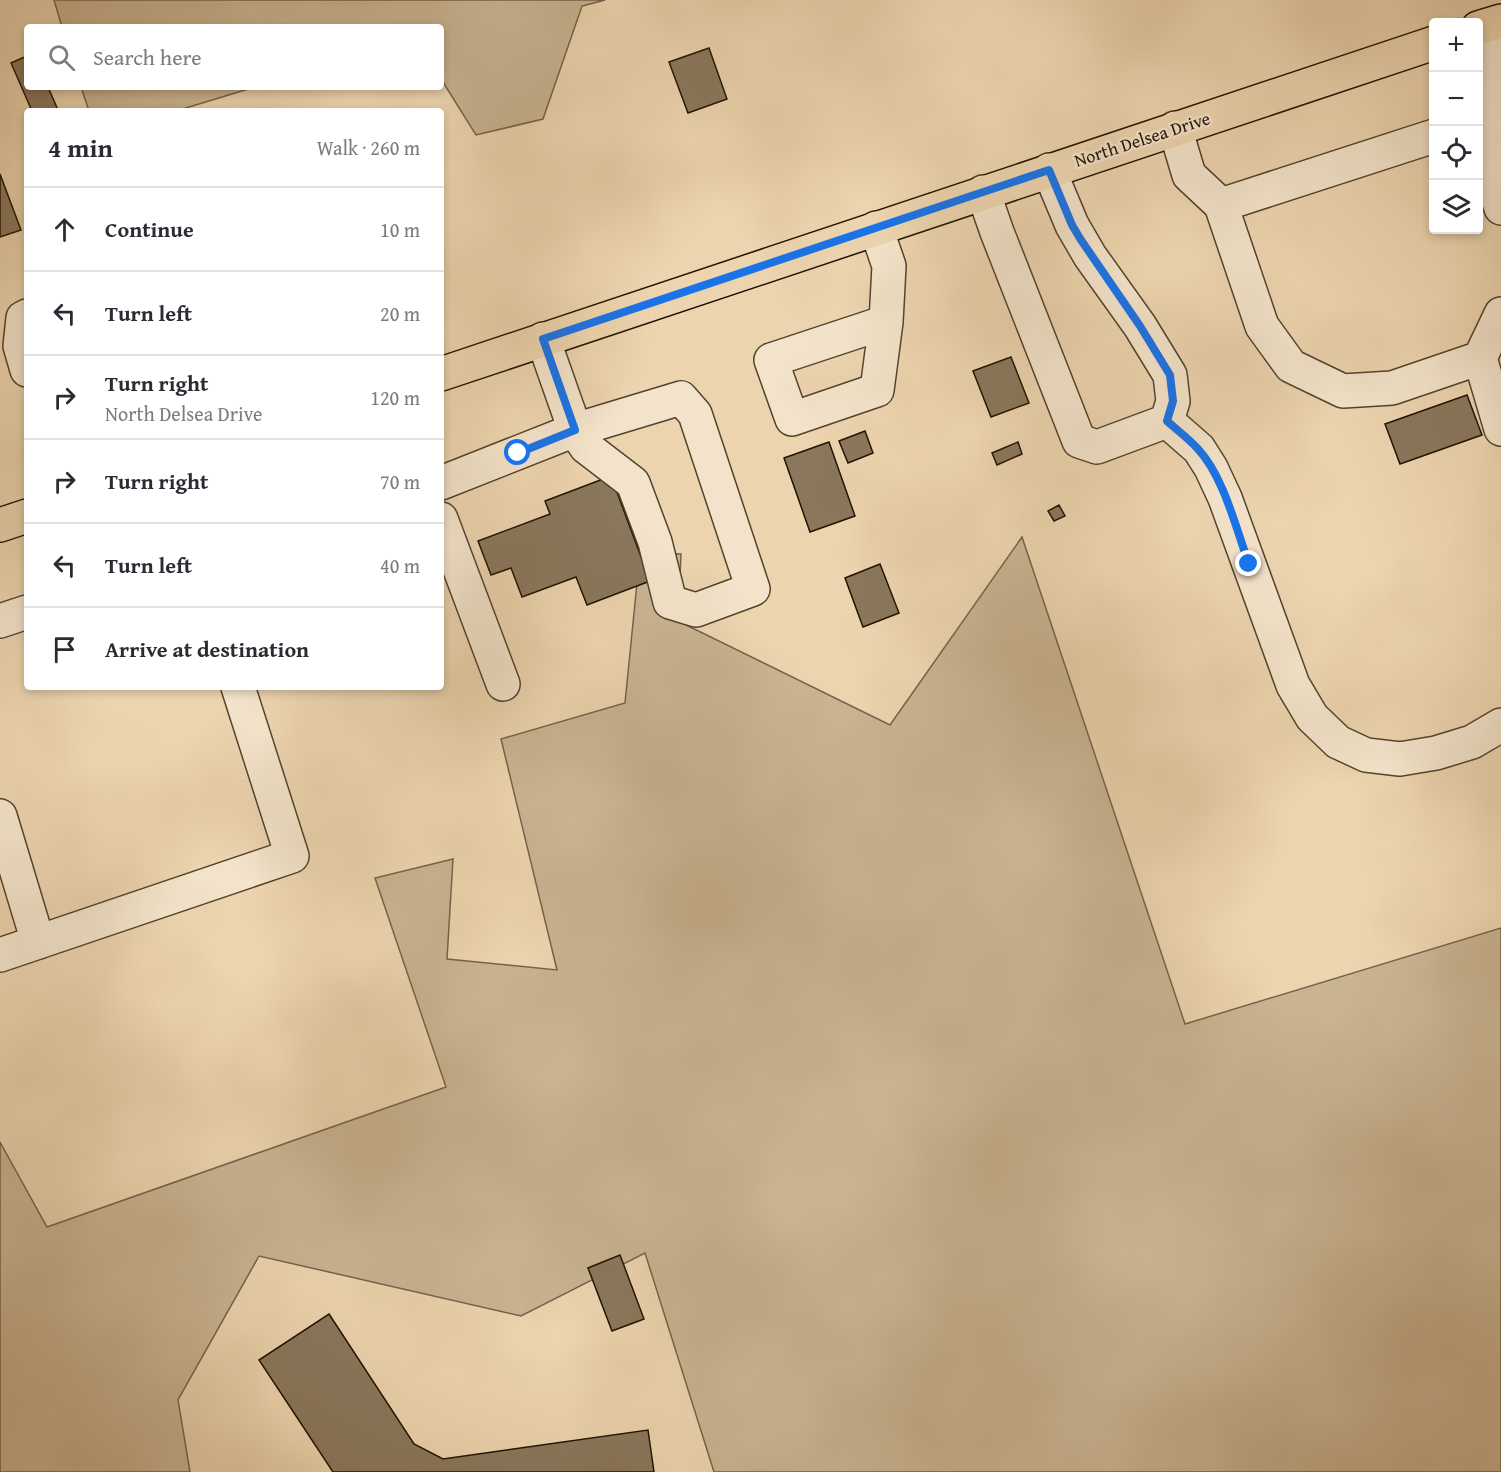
<!DOCTYPE html>
<html lang="en">
<head>
<meta charset="utf-8">
<style>
	body { margin:0; font-family:"Gentium Book Plus",serif; background:#f2f2f3; color:#2b2b33 }
	.controls { position:absolute; right:18px; top:18px; display:grid; overflow:hidden; border-radius:6px; box-shadow:0 3px 9px #0003 }
	.controls button { width:54px; height:54px; display:grid; place-items:center; padding:0; border:0; border-bottom:2px solid #e1e1e2; background:#fff; color:#2b2b33; font:30px sans-serif }
	.stop { position:absolute; width:18px; height:18px; margin:-14px; border:4px solid #1a73e8; border-radius:50%; background:#fff }
	.stop.end { background:#1a73e8; border-color:#fff; box-shadow:0 2px 6px #0008 }
	.list { margin:0; padding:0; list-style:none }
	h2 { display:flex; justify-content:space-between; align-items:center; height:78px; margin:0; padding:0 24px; font-size:26px }
	h2 small { font-size:20px; font-weight:400; color:#7c7c81 }
	.list li { display:grid; grid-template-columns:39px 1fr auto; gap:18px; align-items:center; box-sizing:border-box; height:84px; padding:0 24px; border-top:2px solid #e1e1e2 }
	.list b { display:block; font-size:22px; white-space:nowrap }
	.list p { margin:0; font-size:20px; white-space:nowrap; color:#7c7c81 }
	.list em { font-size:20px; font-style:normal; color:#7c7c81 }
	.icon { flex:none; width:33px; height:33px; fill:none; stroke:currentColor; stroke-width:2; stroke-linecap:round; stroke-linejoin:round }
	.map { position:relative; flex:none; width:1501px; height:1472px; overflow:hidden }
	.search { position:absolute; background:#fff; box-shadow:0 3px 9px #0003; left:24px; top:24px; width:420px; height:66px; display:flex; align-items:center; gap:15px; box-sizing:border-box; padding:0 21px; border-radius:6px; color:#7c7c81; font-size:22px }
	.panel { position:absolute; background:#fff; box-shadow:0 3px 9px #0003; left:24px; top:108px; width:420px; height:582px; border-radius:6px }
	.map>svg:first-child { display:block }
</style>
</head>
<body>
<div class="map">
<svg width="1501" height="1472" viewBox="0 0 1501 1472">
	<rect width="100%" height="100%" fill="#ecd4ae"/>
	<filter id="stains"><feTurbulence type="fractalNoise" baseFrequency=".00333" numOctaves="4"/><feColorMatrix values="0 0 0 0 .2 0 0 0 0 .09 0 0 0 0 .02 0 0 0 .5 -.17"/></filter>
	<radialGradient id="worn" r=".72"><stop offset=".6" stop-color="#630" stop-opacity="0"/><stop offset="1" stop-color="#630" stop-opacity=".3"/></radialGradient>
	<g fill="#c9b391" stroke="#74634a" stroke-width="1.5">
		<polygon points="54,0 605,0 582,6 543,119 476,135 441,79 441,27 62,27"/>
		<polygon points="81,87 255,87 176,111 89,111"/>
		<polygon points="1022,537 1185,1024 1501,928 1501,1472 714,1472 645,1253 521,1316 259,1256 178,1400 190,1472 0,1472 0,1142 47,1227 446,1087 375,878 453,859 447,959 557,970 501,739 625,703 640,553 681,554 678,621 890,725"/>
	</g>
	<g fill="#8a775c" stroke="#201303" stroke-width="1.5">
		<polygon points="709,48 727,99 688,113 669,62"/>
		<polygon points="27,56 27,87 48,87 58,110 32,111 11,63"/>
		<polygon points="0,174 21,230 0,237"/>
		<polygon points="1011,357 1029,403 991,417 973,371"/>
		<polygon points="1467,395 1482,435 1400,464 1385,424"/>
		<polygon points="865,431 873,453 848,463 839,441"/>
		<polygon points="829,442 855,516 810,532 784,458"/>
		<polygon points="1018,442 1022,454 997,465 992,453"/>
		<polygon points="611,476 650,581 587,605 576,577 522,597 511,568 491,575 478,541 550,514 545,501"/>
		<polygon points="1059,505 1065,516 1054,521 1048,511"/>
		<polygon points="880,564 899,613 863,627 845,578"/>
		<polygon points="620,1255 644,1319 612,1331 588,1268"/>
		<polygon points="329,1314 414,1444 443,1459 648,1430 654,1472 333,1472 259,1360"/>
	</g>
	<g fill="none" stroke-linecap="round" stroke-linejoin="round">
		<defs>
			<g id="minor">
				<polyline points="1485,26 1496,70 1489,118 1489,172 1501,208"/>
				<polyline points="1175,128 1189,175 1221,205 1262,326 1291,366 1343,391 1392,388 1480,358 1501,314"/>
				<polyline points="983,192 997,232 1079,441 1097,447 1167,421 1173,401 1170,375 1140,326 1090,256 1072,225 1049,170"/>
				<polyline points="1221,205 1434,136"/>
				<polyline points="876,228 889,266 886,322 877,390 792,419 771,360 886,322"/>
				<polyline points="27,316 23,318 20,346 27,370"/>
				<polyline points="1480,358 1501,429"/>
				<polyline points="1167,421 1199,449 1211,468 1225,498 1293,685 1312,717 1338,742 1366,755 1400,759 1436,753 1472,742 1501,725"/>
				<polyline points="441,483 575,430 681,398 695,414 753,589 696,610 670,602 655,542 633,483 586,447 575,430 543,339"/>
				<polyline points="441,519 503,684"/>
				<polyline points="0,621 27,612"/>
				<polyline points="0,816 38,942"/>
				<polyline points="0,955 292,856 238,687"/>
			</g>
			<g id="major">
				<polyline points="1478,28 1501,21"/>
				<polyline points="441,374 1434,43"/>
				<polyline points="0,525 27,516"/>
			</g>
		</defs>
		<use href="#minor" stroke="#53432e" stroke-width="36"/>
		<use href="#major" stroke="#201303" stroke-width="36"/>
		<use href="#minor" stroke="#f3e3ca" stroke-width="33"/>
		<use href="#major" stroke="#ecd4ae" stroke-width="33"/>
	</g>
	<g fill="none" stroke-linecap="round" stroke-linejoin="round">
		<path stroke="#1a73e8" stroke-width="8" d="M518 453 575 430 543 339 1049 170 1072 225 1081 240 1140 326 1170 375 1173 401 1167 421C1177 430 1189 439 1198 449 1224 477 1236 529 1249 564"/>
	</g>
	<g text-anchor="middle" dominant-baseline="central" stroke-width="5" stroke-linejoin="round" paint-order="stroke">
		<g font-size="18" fill="#201303" stroke="#f3e3ca">
			<text transform="translate(1142 139) rotate(-18)">North Delsea Drive</text>
		</g>
	</g>
	<rect width="100%" height="100%" filter="url(#stains)"/>
	<rect width="100%" height="100%" fill="url(#worn)"/>
</svg>
<div class="controls">
<button>+</button>
<button>−</button>
<button><svg class="icon" aria-label="locate" viewBox="0 0 24 24"><circle cx="12" cy="12" r="6"/><path d="M12 2v4M12 18v4M2 12h4M18 12h4"/></svg></button>
<button><svg class="icon" aria-label="layers" viewBox="0 0 24 24"><path d="M12 4l9 5-9 5-9-5zM3 14l9 5 9-5"/></svg></button>
</div>
<div class="stop" style="left:518px;top:453px"></div>
<div class="stop end" style="left:1249px;top:564px"></div>
<div class="search"><svg class="icon" aria-label="search" viewBox="0 0 24 24"><circle cx="10" cy="10" r="6"/><path d="M15 15l6 6"/></svg>Search here</div>
<section class="panel">
<h2>4 min<small>Walk · 260 m</small></h2>
<ul class="list">
<li><svg class="icon" aria-label="ahead" viewBox="0 0 24 24"><path d="M12 20V5M6 11l6-6 6 6"/></svg><div><b>Continue</b></div><em>10 m</em></li>
<li><svg class="icon" aria-label="left" viewBox="0 0 24 24"><path d="M17 20v-9H6M10 6l-5 5 5 5"/></svg><div><b>Turn left</b></div><em>20 m</em></li>
<li><svg class="icon" aria-label="right" viewBox="0 0 24 24"><path d="M7 20v-9h11M14 6l5 5-5 5"/></svg><div><b>Turn right</b><p>North Delsea Drive</p></div><em>120 m</em></li>
<li><svg class="icon" aria-label="right" viewBox="0 0 24 24"><path d="M7 20v-9h11M14 6l5 5-5 5"/></svg><div><b>Turn right</b></div><em>70 m</em></li>
<li><svg class="icon" aria-label="left" viewBox="0 0 24 24"><path d="M17 20v-9H6M10 6l-5 5 5 5"/></svg><div><b>Turn left</b></div><em>40 m</em></li>
<li><svg class="icon" aria-label="arrive" viewBox="0 0 24 24"><path d="M6 21V4h12l-3 4 3 4H6"/></svg><div><b>Arrive at destination</b></div></li>
</ul>
</section>
</div>
</body>
</html>
